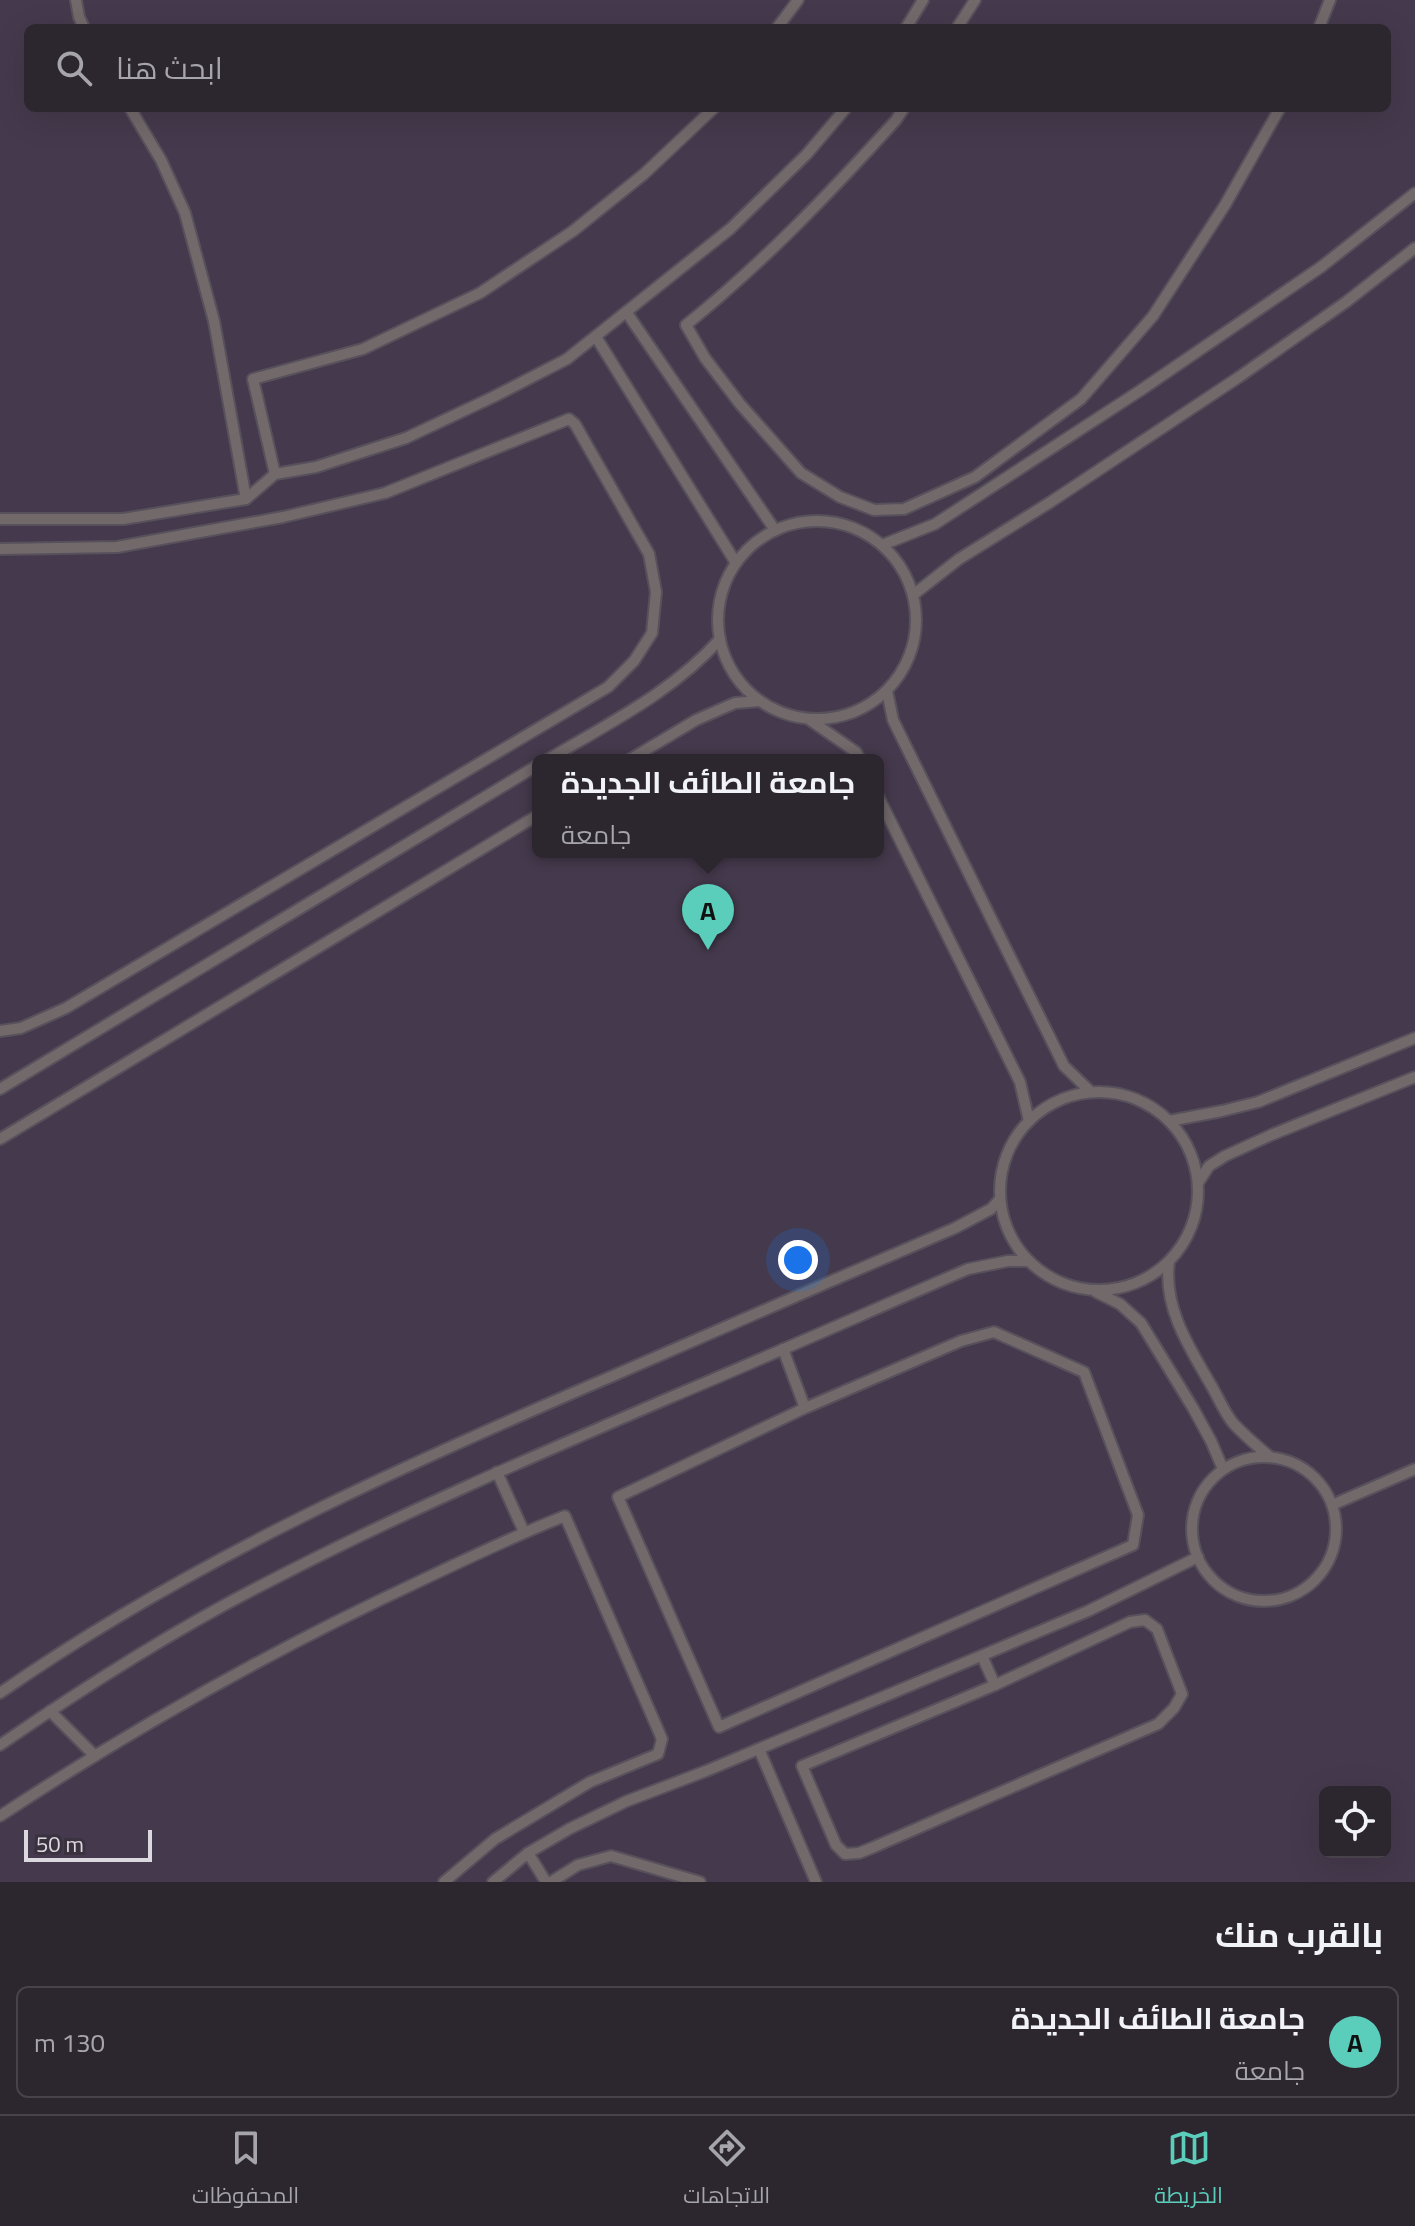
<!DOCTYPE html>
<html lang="ar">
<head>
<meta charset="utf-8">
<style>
	body { margin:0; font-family:Georgia,Cairo,serif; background:#38323b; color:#f1f3f6; direction:rtl }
	.controls { position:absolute; right:24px; bottom:24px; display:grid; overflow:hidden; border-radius:12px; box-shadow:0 8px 32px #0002 }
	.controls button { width:72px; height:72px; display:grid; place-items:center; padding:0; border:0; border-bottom:2px solid #48434b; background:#2c262f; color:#f1f3f6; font:40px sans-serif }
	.scale { position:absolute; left:24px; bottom:20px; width:128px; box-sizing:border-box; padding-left:8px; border:4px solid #dcd8e0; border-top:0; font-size:22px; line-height:28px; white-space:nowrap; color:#dcd8e0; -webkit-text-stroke:6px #3a333f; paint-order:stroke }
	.you { position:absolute; left:798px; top:1260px; width:28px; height:28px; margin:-20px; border:6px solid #fff; border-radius:50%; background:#1a73e8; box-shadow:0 0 0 12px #1a73e833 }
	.badge { display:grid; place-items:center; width:52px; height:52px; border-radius:50%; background:#5bcebb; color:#111; font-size:26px; font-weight:700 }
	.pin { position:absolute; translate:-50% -66px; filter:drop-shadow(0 2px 4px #0008) }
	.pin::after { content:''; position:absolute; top:42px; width:28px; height:24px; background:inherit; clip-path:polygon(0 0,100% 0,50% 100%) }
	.popup { position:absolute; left:532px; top:754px; width:352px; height:104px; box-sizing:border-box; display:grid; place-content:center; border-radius:12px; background:#2c262f; filter:drop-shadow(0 2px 6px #0005); font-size:26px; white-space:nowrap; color:#a6a5aa }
	.popup b { font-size:30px; color:#f1f3f6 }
	.popup::after { content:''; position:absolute; left:50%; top:100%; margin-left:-16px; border:16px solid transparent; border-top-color:#2c262f }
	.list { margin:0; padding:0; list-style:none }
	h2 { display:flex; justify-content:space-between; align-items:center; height:104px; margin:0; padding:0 32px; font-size:34px }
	h2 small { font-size:26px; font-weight:400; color:#a6a5aa }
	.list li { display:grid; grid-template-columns:52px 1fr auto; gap:24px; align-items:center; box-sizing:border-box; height:112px; margin:0 16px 16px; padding:0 16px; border:2px solid #48434b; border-radius:12px }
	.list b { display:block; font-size:30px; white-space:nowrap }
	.list p { margin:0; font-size:26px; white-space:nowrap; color:#a6a5aa }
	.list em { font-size:26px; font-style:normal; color:#a6a5aa }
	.icon { flex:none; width:44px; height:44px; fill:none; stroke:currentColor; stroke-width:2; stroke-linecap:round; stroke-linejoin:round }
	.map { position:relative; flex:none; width:1415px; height:1882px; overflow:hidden; direction:ltr }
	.search { position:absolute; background:#2c262f; box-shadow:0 8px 32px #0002; left:24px; right:24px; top:24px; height:88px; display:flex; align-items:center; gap:20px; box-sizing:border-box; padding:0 28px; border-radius:12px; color:#a6a5aa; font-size:30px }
	.sheet { height:232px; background:#2c262f }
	nav { display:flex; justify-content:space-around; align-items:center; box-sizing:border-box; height:112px; border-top:2px solid #48434b; background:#2c262f; font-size:22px; color:#a6a5aa }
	nav a { display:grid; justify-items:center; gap:4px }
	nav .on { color:#5bcebb }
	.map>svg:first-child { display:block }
</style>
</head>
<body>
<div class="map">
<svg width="1415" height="1882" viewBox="0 0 1415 1882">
	<rect width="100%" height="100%" fill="#3a333f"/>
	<path fill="#453a4d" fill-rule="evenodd" d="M0 0H1415V1882H0ZM28 28H1387V108H28ZM538 760H878V852H538ZM1325 1792H1385V1852H1325Z"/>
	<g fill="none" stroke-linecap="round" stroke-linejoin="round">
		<defs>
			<g id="lane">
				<polyline points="76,0 79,17 84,28"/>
				<polyline points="777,28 798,0"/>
				<polyline points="906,28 923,0"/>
				<polyline points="957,28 975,0"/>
				<polyline points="1319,28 1330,0"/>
				<polyline points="130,108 161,160 185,213 214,321 246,499"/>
				<path d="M904 108 896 120C829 194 764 262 686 325L705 358 740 404 801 473 840 497 874 510 904 509 975 477 1081 399 1153 316 1225 205 1280 108"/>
				<polyline points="627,313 775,530"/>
				<polyline points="596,337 736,563"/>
				<polyline points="275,474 253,379 363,349 480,293 573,231 644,174 714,108"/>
				<polyline points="0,519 123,519 246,499 275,474 316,467 406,438 493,397 567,359 730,229 806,155 846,108"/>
				<circle cx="817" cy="620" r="99"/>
				<polyline points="882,545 935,524 1141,390 1321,267 1415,193"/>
				<polyline points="0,549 117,547 283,517 385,493 569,419 575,424 649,554 656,592 652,633 634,661 608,687 66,1008 21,1028 0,1031"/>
				<polyline points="913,595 959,559 1049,503 1239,377 1346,302 1415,248"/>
				<polyline points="887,691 893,720 1064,1066 1091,1092"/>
				<polyline points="810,720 856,752 860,760"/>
				<path d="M547 760C607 724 673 692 720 639"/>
				<polyline points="629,760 696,720 735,703 760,701"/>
				<polyline points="878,796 1020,1082 1029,1121"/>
				<polyline points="0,1089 538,765"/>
				<circle cx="1099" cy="1191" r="99"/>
				<polyline points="1169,1121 1222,1111 1258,1102 1415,1038"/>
				<polyline points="0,1139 538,815"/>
				<polyline points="1198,1183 1209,1166 1225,1156 1271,1135 1415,1077"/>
				<path d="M1169 1262C1163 1307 1189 1347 1211 1385 1218 1397 1224 1412 1233 1423 1245 1436 1257 1446 1270 1457"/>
				<polyline points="1096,1292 1120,1304 1141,1323 1193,1408 1211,1441 1223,1469"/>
				<polyline points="783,1349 805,1408 961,1341 994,1332 1084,1372 1138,1515 1133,1545 719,1727 618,1497 805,1408"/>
				<circle cx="1264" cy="1529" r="72"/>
				<polyline points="497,1472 524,1532"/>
				<polyline points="1332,1505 1415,1469"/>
				<polygon points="1145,1620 1157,1629 1182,1694 1174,1708 1158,1724 874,1847 859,1853 845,1854 836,1845 802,1766 995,1685 1130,1622"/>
				<polyline points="982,1656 995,1685"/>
				<path d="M0 1693C191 1560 404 1465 617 1374 730 1325 842 1276 955 1228L991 1209 1000 1199"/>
				<polyline points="50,1711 95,1756"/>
				<path d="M0 1745C86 1686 175 1629 268 1582 399 1514 534 1456 669 1398 769 1356 868 1312 968 1269L1008 1261H1029"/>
				<polyline points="759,1749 816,1882"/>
				<path d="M0 1816C134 1728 274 1649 420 1581 468 1558 516 1535 565 1516L662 1739 658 1754 590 1782 495 1839 444 1882"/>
				<polyline points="528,1853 546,1882"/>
				<polyline points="493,1882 528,1853 569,1829 627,1801 706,1771 1088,1611 1198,1557"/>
				<polyline points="551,1882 578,1865 611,1856 700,1882"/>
			</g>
		</defs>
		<use href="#lane" stroke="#57515c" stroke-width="14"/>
		<use href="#lane" stroke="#72696b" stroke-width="10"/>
	</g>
</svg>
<div class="controls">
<button><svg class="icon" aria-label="locate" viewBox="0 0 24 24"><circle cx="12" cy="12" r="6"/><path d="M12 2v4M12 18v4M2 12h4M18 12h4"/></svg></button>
</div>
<div class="scale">50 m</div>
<div class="you"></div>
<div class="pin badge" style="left:708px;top:950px">A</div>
<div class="popup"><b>جامعة الطائف الجديدة</b>جامعة</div>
<div class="search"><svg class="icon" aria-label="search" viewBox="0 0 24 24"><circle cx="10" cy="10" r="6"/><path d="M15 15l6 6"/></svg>ابحث هنا</div>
</div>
<section class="sheet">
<h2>بالقرب منك<small></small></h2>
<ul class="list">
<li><span class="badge">A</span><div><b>جامعة الطائف الجديدة</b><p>جامعة</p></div><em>130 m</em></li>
</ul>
</section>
<nav>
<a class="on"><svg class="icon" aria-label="map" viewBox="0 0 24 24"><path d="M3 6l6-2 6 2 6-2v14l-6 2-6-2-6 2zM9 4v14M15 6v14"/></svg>الخريطة</a>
<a><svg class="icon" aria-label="directions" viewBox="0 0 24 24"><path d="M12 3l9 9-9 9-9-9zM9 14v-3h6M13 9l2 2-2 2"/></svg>الاتجاهات</a>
<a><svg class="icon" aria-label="saved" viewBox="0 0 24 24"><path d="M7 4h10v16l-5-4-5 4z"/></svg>المحفوظات</a>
</nav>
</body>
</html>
